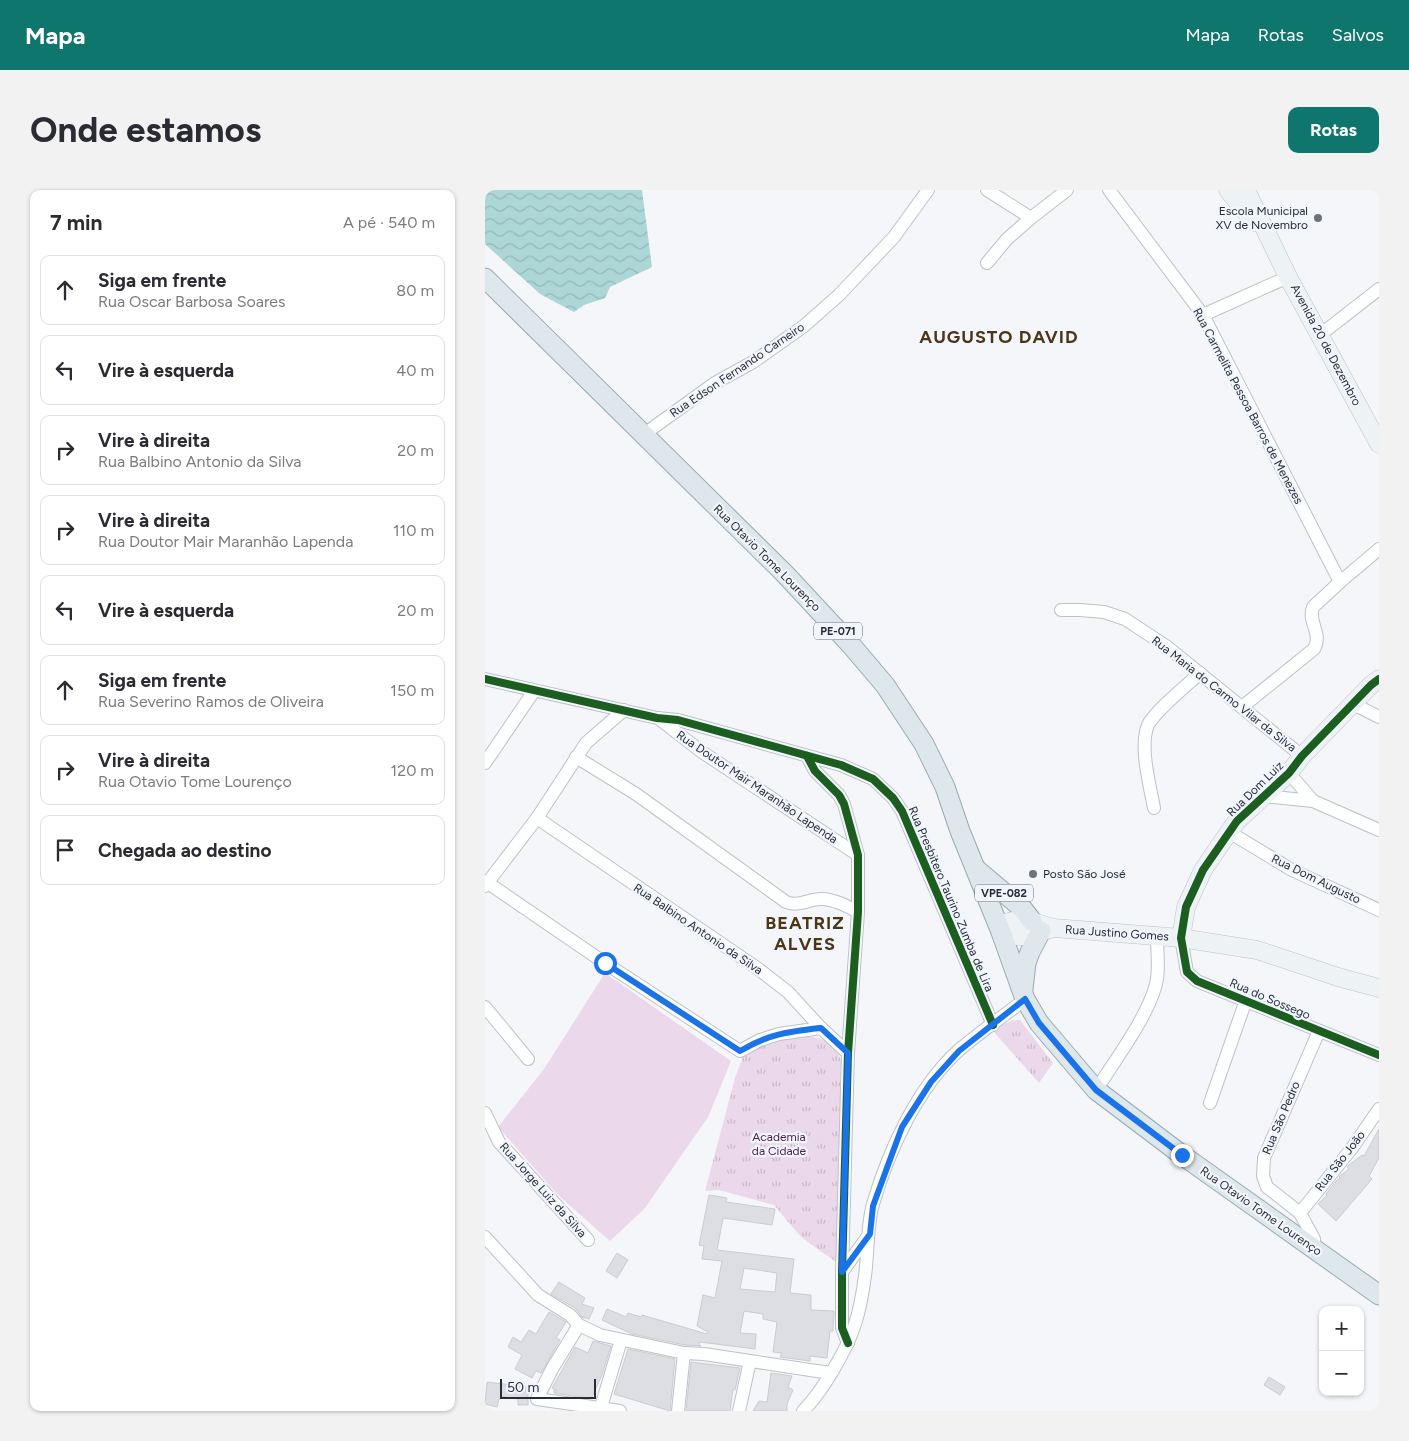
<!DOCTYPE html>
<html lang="pt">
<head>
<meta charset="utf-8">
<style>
	body { margin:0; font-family:Figtree,sans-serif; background:#f2f2f3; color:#2b2b33 }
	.controls { position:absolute; right:15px; bottom:15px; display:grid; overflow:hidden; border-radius:10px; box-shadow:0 1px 4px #0004 }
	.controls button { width:45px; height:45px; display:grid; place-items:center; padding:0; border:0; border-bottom:1px solid #e1e1e2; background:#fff; color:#2b2b33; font:25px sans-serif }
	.scale { position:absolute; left:15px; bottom:12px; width:96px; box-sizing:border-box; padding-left:5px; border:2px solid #282c34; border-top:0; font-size:14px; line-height:18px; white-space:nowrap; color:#282c34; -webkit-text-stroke:4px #f1f5fd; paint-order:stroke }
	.stop { position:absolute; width:15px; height:15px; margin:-11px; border:4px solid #1a73e8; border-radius:50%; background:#fff }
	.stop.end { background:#1a73e8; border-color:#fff; box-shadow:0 1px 5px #0008 }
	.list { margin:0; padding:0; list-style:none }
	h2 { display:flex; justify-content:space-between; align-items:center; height:65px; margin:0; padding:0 20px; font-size:21px }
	h2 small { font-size:16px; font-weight:400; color:#7c7c81 }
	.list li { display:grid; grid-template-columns:32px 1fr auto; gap:15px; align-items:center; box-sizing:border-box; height:70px; margin:0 10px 10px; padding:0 10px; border:1px solid #e1e1e2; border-radius:10px }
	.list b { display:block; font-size:19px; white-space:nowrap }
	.list p { margin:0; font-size:16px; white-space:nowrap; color:#7c7c81 }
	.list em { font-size:16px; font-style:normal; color:#7c7c81 }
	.icon { flex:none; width:28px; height:28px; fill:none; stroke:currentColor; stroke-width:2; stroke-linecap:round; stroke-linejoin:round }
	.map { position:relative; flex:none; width:894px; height:1221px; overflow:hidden; border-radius:10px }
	header { display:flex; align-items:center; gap:30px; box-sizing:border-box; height:70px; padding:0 25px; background:#0f766e; color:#fff }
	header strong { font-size:24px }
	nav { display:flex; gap:28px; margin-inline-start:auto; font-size:18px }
	.intro { display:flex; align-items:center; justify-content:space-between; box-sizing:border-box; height:120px; padding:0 30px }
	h1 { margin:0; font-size:35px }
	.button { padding:12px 22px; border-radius:10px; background:#0f766e; color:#fff; font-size:18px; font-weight:700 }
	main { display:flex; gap:30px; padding:0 30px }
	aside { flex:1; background:#fff; border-radius:10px; box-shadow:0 1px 4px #0004 }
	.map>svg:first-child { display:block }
</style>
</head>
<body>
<header>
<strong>Mapa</strong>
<nav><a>Mapa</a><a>Rotas</a><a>Salvos</a></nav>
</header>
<div class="intro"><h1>Onde estamos</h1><a class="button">Rotas</a></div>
<main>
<aside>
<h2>7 min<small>A pé · 540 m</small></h2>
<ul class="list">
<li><svg class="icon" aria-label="ahead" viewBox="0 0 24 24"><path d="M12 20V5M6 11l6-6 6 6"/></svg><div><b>Siga em frente</b><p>Rua Oscar Barbosa Soares</p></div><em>80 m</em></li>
<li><svg class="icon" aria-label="left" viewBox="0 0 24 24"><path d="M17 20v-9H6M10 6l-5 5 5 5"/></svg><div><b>Vire à esquerda</b></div><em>40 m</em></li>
<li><svg class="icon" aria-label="right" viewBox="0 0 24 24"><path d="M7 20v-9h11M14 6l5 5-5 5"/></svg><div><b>Vire à direita</b><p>Rua Balbino Antonio da Silva</p></div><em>20 m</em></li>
<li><svg class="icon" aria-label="right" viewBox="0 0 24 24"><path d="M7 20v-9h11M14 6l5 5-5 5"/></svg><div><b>Vire à direita</b><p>Rua Doutor Mair Maranhão Lapenda</p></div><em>110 m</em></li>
<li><svg class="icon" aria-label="left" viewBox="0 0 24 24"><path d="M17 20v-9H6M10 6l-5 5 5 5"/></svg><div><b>Vire à esquerda</b></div><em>20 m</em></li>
<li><svg class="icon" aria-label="ahead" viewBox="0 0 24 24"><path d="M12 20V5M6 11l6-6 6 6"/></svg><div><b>Siga em frente</b><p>Rua Severino Ramos de Oliveira</p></div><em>150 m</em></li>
<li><svg class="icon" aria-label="right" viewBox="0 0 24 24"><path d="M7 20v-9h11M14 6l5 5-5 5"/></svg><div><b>Vire à direita</b><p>Rua Otavio Tome Lourenço</p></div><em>120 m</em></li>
<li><svg class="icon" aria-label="arrive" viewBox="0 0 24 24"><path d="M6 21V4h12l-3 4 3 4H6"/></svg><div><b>Chegada ao destino</b></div></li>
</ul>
</aside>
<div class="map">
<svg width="894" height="1221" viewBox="0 0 894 1221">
	<defs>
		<pattern id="grass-tufts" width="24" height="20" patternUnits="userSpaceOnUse" patternTransform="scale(1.25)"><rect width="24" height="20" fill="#ebd8ea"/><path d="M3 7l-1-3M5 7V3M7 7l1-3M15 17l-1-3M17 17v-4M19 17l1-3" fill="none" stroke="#cabac9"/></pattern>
		<pattern id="water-waves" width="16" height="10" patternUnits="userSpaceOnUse" patternTransform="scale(1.25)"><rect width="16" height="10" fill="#add6d7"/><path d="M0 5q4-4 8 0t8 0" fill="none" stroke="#95b8b9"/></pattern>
	</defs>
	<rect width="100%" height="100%" fill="#f4f6fa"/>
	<g fill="url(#grass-tufts)">
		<polygon points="529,830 535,830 568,873 554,893 509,842 519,834"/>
		<path d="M312 844C325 846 344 848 352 860 354 863 355 868 356 871L351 1072 316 1047 289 1015 234 1000 220 1001 250 888 259 864 269 856Z"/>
	</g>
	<polygon fill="#ebd8ea" points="120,783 246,871 223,927 160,1018 125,1051 73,1005 13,937 59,879"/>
	<polygon fill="url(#water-waves)" points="0,0 157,0 167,77 125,97 120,108 99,115 89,122 55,104 0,54"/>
	<g fill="#dddee3" stroke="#cccbd1" fill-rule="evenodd">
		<polygon points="894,939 894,968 884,986 887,989 851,1031 833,1014 842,1005 841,1004 851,991 855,988 854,987 856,985 864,979 862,977 864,975 877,965 879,966"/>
		<path d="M224 1005 242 1008 241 1012 290 1019 287 1035 238 1028 232 1060 309 1069 305 1103 326 1105V1120L349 1121 348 1141H345L342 1168 325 1166V1171L295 1167 297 1163 288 1162 292 1132 278 1129V1124L259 1121 255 1143 271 1144 270 1159 215 1152 214 1155 216 1156 200 1155 147 1144 117 1130 122 1119 141 1127 143 1123 156 1127 157 1125 222 1144 223 1142 212 1136 218 1105 230 1108 237 1071 217 1069 219 1056 214 1055ZM259 1078 292 1083 290 1102 255 1099Z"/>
		<polygon points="132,1063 143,1070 132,1088 121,1081"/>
		<polygon points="74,1092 100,1108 97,1114 109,1118 104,1129 97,1127 90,1118 66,1104"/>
		<polygon points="64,1122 81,1132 71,1148 75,1150 56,1183 51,1181 47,1188 30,1179 37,1165 23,1157 28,1147 36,1152 44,1140 51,1144"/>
		<polygon points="108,1151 126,1156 117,1185 106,1209 69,1203 69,1200 72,1201 67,1198 90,1157 103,1163"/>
		<polygon points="143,1159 190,1169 185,1221 129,1204"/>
		<polygon points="206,1172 255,1178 250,1200 248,1199 245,1221 201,1221"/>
		<polygon points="286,1183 307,1186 303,1197 308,1200 302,1214 302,1221 268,1221 274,1211 282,1212"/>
		<polygon points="784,1187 800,1197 795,1205 779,1195"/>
		<polygon points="2,1192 43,1197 43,1215 33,1215 33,1209 15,1206 12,1217 0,1214"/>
	</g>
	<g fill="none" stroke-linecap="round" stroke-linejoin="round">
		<defs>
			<g id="street">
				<polyline points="502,0 546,28"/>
				<polyline points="624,0 718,125 855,392"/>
				<polyline points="502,73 522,49 546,28 582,0"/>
				<polyline points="718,125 803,87"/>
				<polyline points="835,145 894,99"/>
				<polyline points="158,245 230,193 268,172 319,136 354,105 409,47 443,0"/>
				<polyline points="576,420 595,420 619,422 640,429 681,456 817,566"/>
				<polyline points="0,489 172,528 193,530 356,575 388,589 408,608 417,621 508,835"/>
				<polyline points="868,514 894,527"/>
				<path d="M757 517 829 459C838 443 822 432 828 417L855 392 894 359"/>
				<polyline points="173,528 217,562 373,665"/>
				<polyline points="322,566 330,581 354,605 359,614 373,665 373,722 363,863 357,1082 357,1138 363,1153"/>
				<path d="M91 567 151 604 301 712C314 717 323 709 336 709 349 709 362 716 373 722"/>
				<polyline points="0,573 49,501"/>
				<polyline points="804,583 828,611"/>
				<polyline points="779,606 828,611 894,640"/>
				<path d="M669 618C665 596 654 556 663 535 669 522 703 494 715 483"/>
				<polyline points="52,628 272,778 303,802 336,838 363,863"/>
				<polyline points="744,642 807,680 894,720"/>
				<polyline points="3,693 120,773 255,861 275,850 294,844 336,838"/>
				<polyline points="0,696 52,628 101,553 139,520"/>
				<polyline points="696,748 702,782 712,791 894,865"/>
				<polyline points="0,817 43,869"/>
				<path d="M611 900C629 872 667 821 672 789 674 775 672 760 672 746"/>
				<polyline points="725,913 761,810"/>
				<polyline points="0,923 14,952 103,1050"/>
				<polyline points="815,1023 867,958 894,919"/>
				<polyline points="0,1047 53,1105 85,1125 94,1135 115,1145 199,1163 219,1164 345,1183"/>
				<polyline points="830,1059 829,1049 815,1023 782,997 778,986 779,968 834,841"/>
				<polyline points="357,1082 383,1046"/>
				<polyline points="94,1135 67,1179 52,1209 135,1221"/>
				<polyline points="116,1217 136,1150"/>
				<polyline points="193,1221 199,1163"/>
				<polyline points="254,1221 265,1171"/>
				<path d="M318 1221C337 1202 362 1160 370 1134 375 1119 378 1101 380 1086 383 1064 382 1035 388 1014 404 960 432 898 474 860 495 842 519 826 540 809"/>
			</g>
			<g id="secondary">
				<polyline points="743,0 769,32"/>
				<polyline points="761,0 803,87 894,254"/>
				<polyline points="569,738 539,746 522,746 516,742 519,733 538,729 569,738 696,748 772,760 853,787 894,798"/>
				<polyline points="696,748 701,717 718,680 744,642 752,631 804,583 817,566 886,495 894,489"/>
			</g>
			<g id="primary">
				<polyline points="0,88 300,384 366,455 400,495 439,554 460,597 475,641 516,742 540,809 554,833 611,900 697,965 894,1105"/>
				<polyline points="491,679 537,718 547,731"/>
				<polyline points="538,799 541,773 545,762 556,741"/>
			</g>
		</defs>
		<use href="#street" stroke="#bec1c6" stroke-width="14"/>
		<use href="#secondary" stroke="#bec1c6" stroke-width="19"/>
		<use href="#primary" stroke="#99abb4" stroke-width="21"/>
		<use href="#street" stroke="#fdfefe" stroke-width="12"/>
		<use href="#secondary" stroke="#edf3f5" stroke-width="18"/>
		<use href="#primary" stroke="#dde7ec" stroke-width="19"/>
		<defs>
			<g id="cycleway">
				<polyline points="0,489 172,528 193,530 356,575 388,589 408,608 417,621 508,835"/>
				<polyline points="894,489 886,495 817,566 804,583 752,631 718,680 701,717 696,748 702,782 712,791 894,865"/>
				<polyline points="322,566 330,581 354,605 359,614 373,665 373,722 363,863 357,1082 357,1138 363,1153"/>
			</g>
		</defs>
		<use href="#cycleway" stroke="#f1f5fd" stroke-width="11"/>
		<use href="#cycleway" stroke="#1b5e20" stroke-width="8"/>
	</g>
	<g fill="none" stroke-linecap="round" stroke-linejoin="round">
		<path stroke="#1a73e8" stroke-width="6" d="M120 773 255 861C284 844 302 842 336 838L363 863 357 1082 385 1044 388 1016 417 937 446 892 474 861 540 809 554 833 611 900 697 965"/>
	</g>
	<g fill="#6f7379" stroke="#f1f5fd" stroke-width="2">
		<circle cx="833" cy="28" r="5"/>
		<circle cx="548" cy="684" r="5"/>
	</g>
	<g text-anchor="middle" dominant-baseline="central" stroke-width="4.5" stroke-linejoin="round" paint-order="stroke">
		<g fill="#f1f5fd" stroke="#646870" stroke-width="1">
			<rect x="329" y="432.5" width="48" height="17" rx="4"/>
			<rect x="490" y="694.5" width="58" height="17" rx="4"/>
		</g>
		<g font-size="11" font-weight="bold" fill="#282c34">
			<text x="353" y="441">PE-071</text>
			<text x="519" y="703">VPE-082</text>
		</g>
		<g font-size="12" fill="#282c34" stroke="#f1f5fd" text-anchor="end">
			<text x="823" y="21">Escola Municipal<tspan x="823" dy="14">XV de Novembro</tspan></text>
			<text x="558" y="684" text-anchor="start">Posto São José</text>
		</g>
		<g font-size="12" fill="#282c34" stroke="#f1f5fd">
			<text transform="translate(841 155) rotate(62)">Avenida 20 de Dezembro</text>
			<text transform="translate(252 180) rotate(-34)">Rua Edson Fernando Carneiro</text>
			<text transform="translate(763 216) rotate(62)">Rua Carmelita Pessoa Barros de Menezes</text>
			<text transform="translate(282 368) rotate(45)">Rua Otavio Tome Lourenço</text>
			<text transform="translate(739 504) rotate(38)">Rua Maria do Carmo Vilar da Silva</text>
			<text transform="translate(272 597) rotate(34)">Rua Doutor Mair Maranhão Lapenda</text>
			<text transform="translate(770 599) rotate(-44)">Rua Dom Luiz</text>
			<text transform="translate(831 689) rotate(26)">Rua Dom Augusto</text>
			<text transform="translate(466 709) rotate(67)">Rua Presbitero Taurino Zumba de Lira</text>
			<text transform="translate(213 739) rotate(34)">Rua Balbino Antonio da Silva</text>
			<text transform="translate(632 743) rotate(4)">Rua Justino Gomes</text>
			<text transform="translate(785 809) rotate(23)">Rua do Sossego</text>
			<text transform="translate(796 928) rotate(-67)">Rua São Pedro</text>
			<text transform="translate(855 971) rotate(-52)">Rua São João</text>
			<text transform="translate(58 1000) rotate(48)">Rua Jorge Luiz da Silva</text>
			<text transform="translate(776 1021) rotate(35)">Rua Otavio Tome Lourenço</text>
		</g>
		<g font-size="12" fill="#4d1e46" stroke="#f1f5fd">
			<text x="294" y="947">Academia<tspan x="294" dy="14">da Cidade</tspan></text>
		</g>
		<g font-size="18" font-weight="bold" letter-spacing="1" fill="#4d3712" stroke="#f1f5fd">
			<text x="514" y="147">AUGUSTO DAVID</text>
			<text x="320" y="733">BEATRIZ<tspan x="320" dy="21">ALVES</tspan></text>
		</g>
	</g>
</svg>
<div class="controls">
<button>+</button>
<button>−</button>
</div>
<div class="scale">50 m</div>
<div class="stop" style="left:120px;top:773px"></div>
<div class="stop end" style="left:697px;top:965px"></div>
</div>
</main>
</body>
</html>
